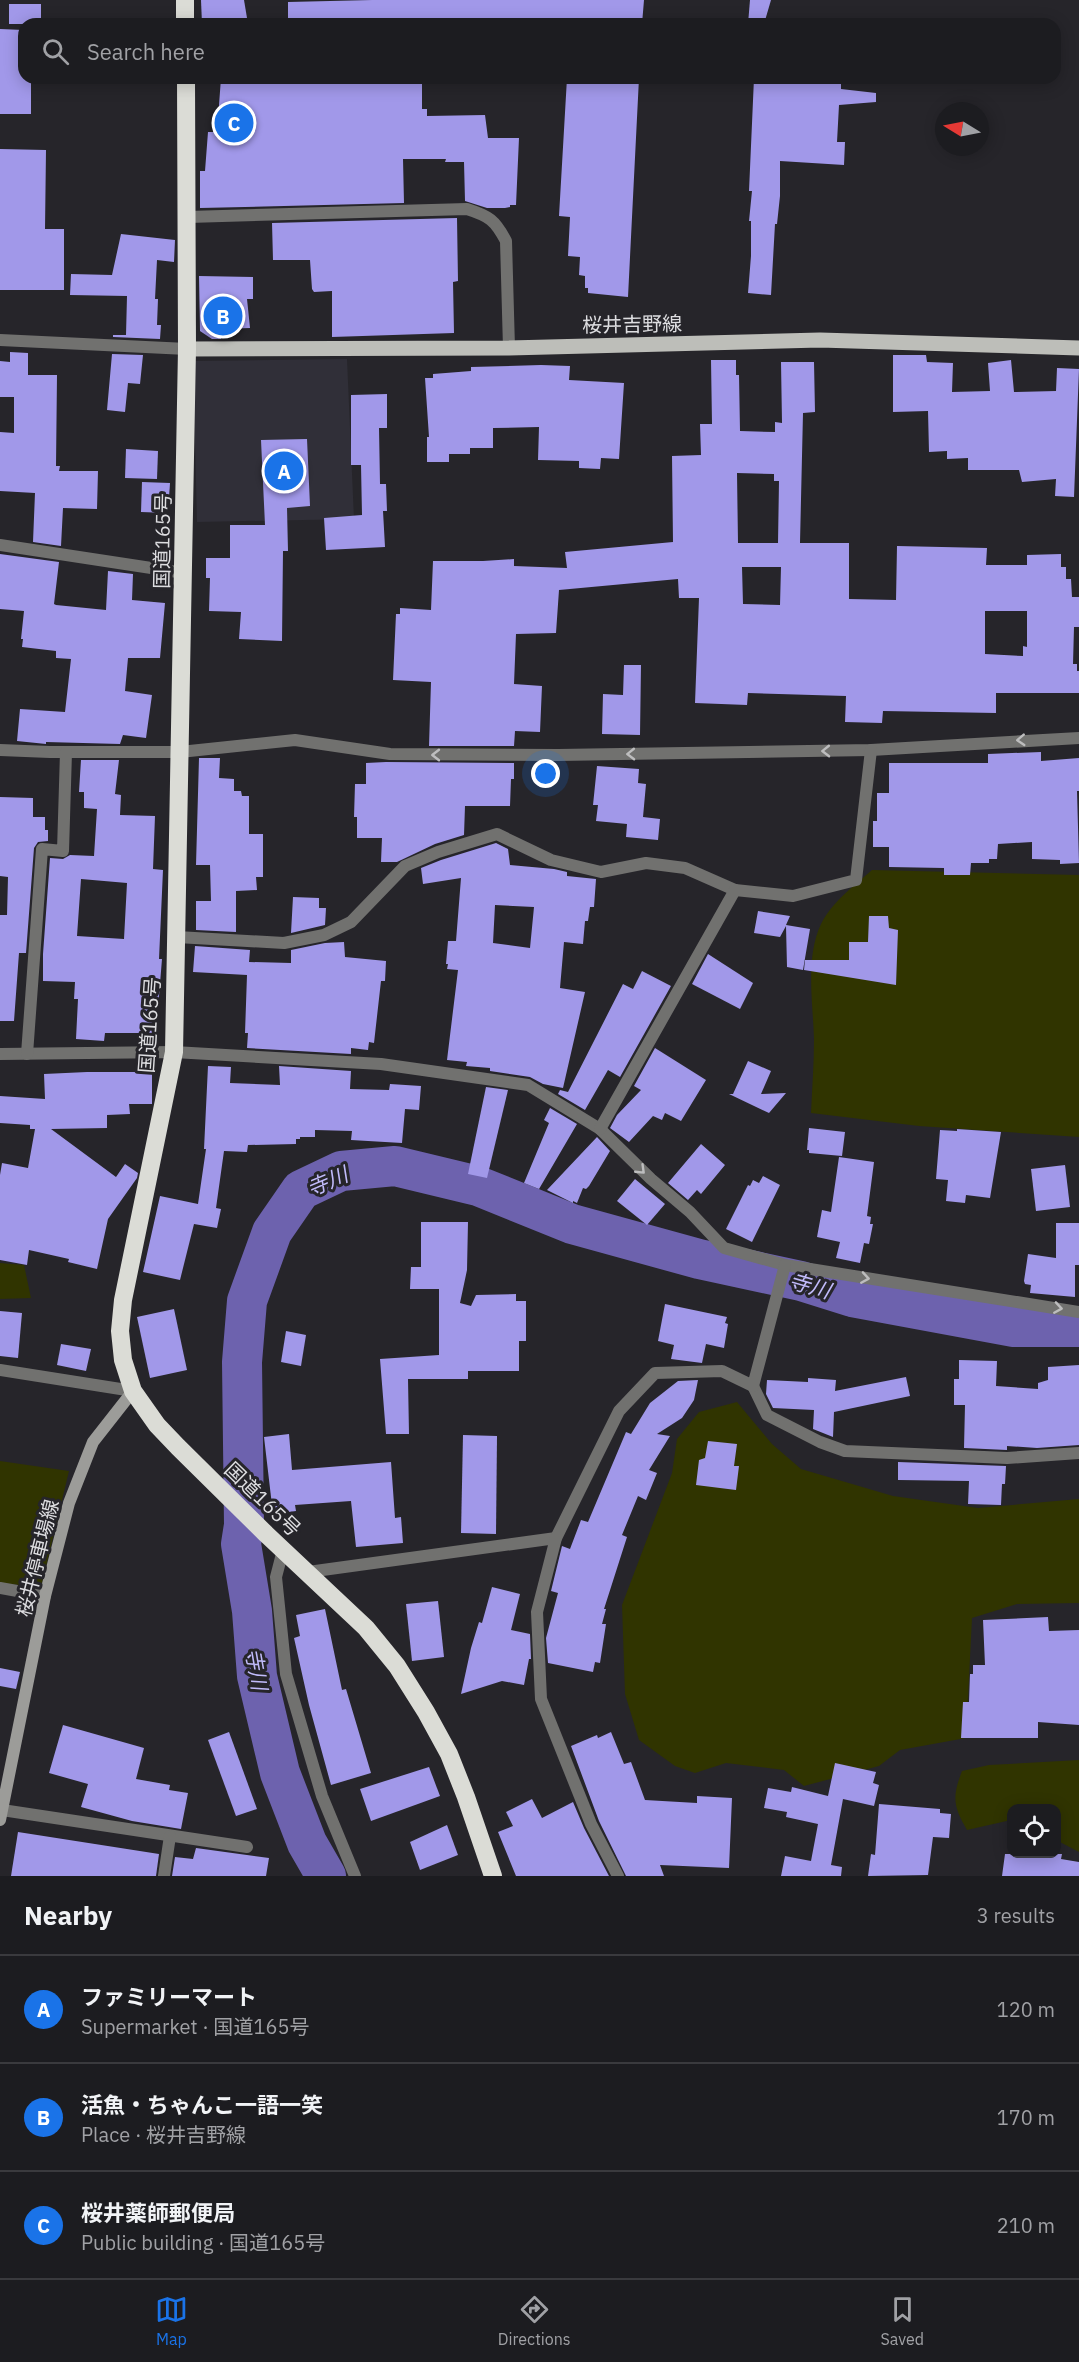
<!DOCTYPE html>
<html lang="en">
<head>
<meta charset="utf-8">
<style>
	body { margin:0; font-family:"IBM Plex Sans","Noto Sans JP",sans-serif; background:#252529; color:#f1f3f6 }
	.controls { position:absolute; right:18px; bottom:18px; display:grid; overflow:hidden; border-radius:12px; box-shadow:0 3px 15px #0003 }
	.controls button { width:54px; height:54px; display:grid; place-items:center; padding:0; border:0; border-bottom:2px solid #3a3a3e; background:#1c1c20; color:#f1f3f6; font:30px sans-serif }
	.compass { position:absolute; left:935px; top:102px; width:54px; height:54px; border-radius:50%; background:#1c1c20; box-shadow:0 3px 15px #0003; rotate:280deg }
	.you { position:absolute; left:546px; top:774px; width:21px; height:21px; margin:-15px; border:4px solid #fff; border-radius:50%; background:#1a73e8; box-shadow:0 0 0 9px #1a73e833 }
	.badge { display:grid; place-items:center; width:39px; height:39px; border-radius:50%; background:#1a73e8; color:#fff; font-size:20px; font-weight:700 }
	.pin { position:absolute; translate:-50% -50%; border:3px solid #fff; box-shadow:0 2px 6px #0006 }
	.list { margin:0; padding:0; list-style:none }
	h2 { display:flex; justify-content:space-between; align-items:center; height:78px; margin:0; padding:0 24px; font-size:26px }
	h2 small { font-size:20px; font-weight:400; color:#a0a1a5 }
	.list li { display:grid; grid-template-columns:39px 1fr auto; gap:18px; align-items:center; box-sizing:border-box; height:108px; padding:0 24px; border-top:2px solid #3a3a3e }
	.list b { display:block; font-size:22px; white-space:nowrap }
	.list p { margin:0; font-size:20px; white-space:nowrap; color:#a0a1a5 }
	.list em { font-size:20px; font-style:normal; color:#a0a1a5 }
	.icon { flex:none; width:33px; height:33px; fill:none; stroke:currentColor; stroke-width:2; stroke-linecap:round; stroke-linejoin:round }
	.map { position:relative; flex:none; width:1079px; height:1876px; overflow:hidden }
	.search { position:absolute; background:#1c1c20; box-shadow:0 3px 15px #0003; left:18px; right:18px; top:18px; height:66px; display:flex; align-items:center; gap:15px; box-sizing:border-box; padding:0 21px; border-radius:18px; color:#a0a1a5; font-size:22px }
	.sheet { height:402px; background:#1c1c20 }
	nav { display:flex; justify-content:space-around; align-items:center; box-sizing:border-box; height:84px; border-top:2px solid #3a3a3e; background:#1c1c20; font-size:16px; color:#a0a1a5 }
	nav a { display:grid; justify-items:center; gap:3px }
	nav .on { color:#1a73e8 }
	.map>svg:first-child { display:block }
</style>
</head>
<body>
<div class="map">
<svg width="1079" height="1876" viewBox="0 0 1079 1876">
	<rect width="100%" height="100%" fill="#26252a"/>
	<polygon fill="#302f38" points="347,359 354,519 197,522 193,361"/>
	<g fill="#303400">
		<path d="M872 870 1079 875V1137L919 1126 811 1113C812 1089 814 1064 814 1039 813 1003 805 958 821 924 832 902 854 886 872 870Z"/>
		<polygon points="0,1263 24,1265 31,1298 0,1299"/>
		<polygon points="737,1402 772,1444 801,1469 893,1496 978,1508 1079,1499 1079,1603 1017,1604 972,1618 966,1738 900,1750 879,1766 804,1786 784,1770 726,1763 695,1773 675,1766 639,1740 625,1694 622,1605 672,1473 677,1439 699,1412"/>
		<polygon points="0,1461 69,1471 41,1587 0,1583"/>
		<path d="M1079 1760V1852L1058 1841 1061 1825 1057 1824 1056 1808H1012L1011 1820 967 1830C953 1806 952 1797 962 1771L989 1765Z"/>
	</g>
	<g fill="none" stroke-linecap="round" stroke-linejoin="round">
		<polyline stroke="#6d62ae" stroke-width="40" points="326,1876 307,1843 280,1773 257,1676 252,1611 241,1544 244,1525 242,1362 247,1301 272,1232 301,1190 341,1171 395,1166 478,1186 572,1224 699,1259 801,1281 852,1297 1014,1327 1079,1327"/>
	</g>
	<g fill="#a198e9" fill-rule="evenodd">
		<polygon points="201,0 244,0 248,24 202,24"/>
		<polygon points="372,0 644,0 642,24 576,24 576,20 539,19 539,24 288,24 288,2"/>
		<polygon points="750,0 771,0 764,24 748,24"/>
		<rect x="9" y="4" width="32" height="20"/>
		<polygon points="0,29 24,30 24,78 31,78 31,114 0,114"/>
		<polygon points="221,78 422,78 422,109 427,109 427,116 485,115 488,138 519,138 516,205 510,205 510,207 505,208 487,208 465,201 464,162 445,162 446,159 403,159 404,203 200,208 200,171 205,171 208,132 217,132"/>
		<polygon points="567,78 639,78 628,297 588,293 588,288 585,288 585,276 579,275 580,257 568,256 570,217 559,216"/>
		<polygon points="754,78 841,78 841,89 876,93 876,102 839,105 837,142 845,142 844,165 780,161 780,196 777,224 775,224 771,295 748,293 751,256 751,221 749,221 752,191 749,191"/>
		<polygon points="0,149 46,150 45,229 64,229 64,290 0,290"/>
		<polygon points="457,218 458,281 453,282 454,333 332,337 332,291 314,292 312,289 310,260 273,260 272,223"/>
		<polygon points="121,234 175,240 174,262 157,260 155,299 158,299 157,325 161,325 160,339 113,337 113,335 126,335 127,296 70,295 71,274 112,275"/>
		<polygon points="199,276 253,277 253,299 247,299 250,328 221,329 221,339 212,339 200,331"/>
		<polygon points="10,352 28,353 28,375 57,375 56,466 60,466 59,471 98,471 97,509 63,508 61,546 33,542 35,493 0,491 0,432 14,433 14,397 0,397 0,361 10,362"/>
		<polygon points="112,354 143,355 140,384 128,383 125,412 107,410"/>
		<polygon points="893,355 926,355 927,362 953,363 952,392 990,391 988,363 1011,360 1014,392 1056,391 1057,368 1079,369 1074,497 1055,496 1056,479 1022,482 1019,470 968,470 968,458 947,459 947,451 929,452 928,411 893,412"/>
		<path d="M711 360H736V375H739L740 431 775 432V422L782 423 781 362H814L815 412 803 413 800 543H849V599L896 600 897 546 987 548 986 565H1027V555L1061 554V567H1066V579H1071L1072 597H1079V627H1074L1073 664H1077V671H1079V693H996V713L883 711 882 723 845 722 846 696 748 693 747 705 695 703 699 598H679L678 579 559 590 556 633 516 634 514 684 542 686 540 732 515 731 514 746H429L431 682 393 680 396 614H400V608L431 610 433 561H483L514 559V566L567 568 565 552 673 542 672 456 701 455 700 424H712ZM737 473 774 474V481H779L778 543H738ZM742 567H781L780 605 743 604ZM985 611H1027V647L1023 646V656L985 654Z"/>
		<polygon points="541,365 570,366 569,380 624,383 619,459 601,458 600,469 579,468 579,461 538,460 539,427 493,428 493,448 470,448 470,454 449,454 449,462 427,462 427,437 429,437 425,378 433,378 433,374 471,371 471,367"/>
		<polygon points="387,394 387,428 379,428 380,484 386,484 387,511 383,511 385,547 326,550 324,518 362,515 361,465 351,465 351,395"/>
		<polygon points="307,439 310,506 287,508 288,551 283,551 282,641 239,639 241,612 209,611 210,578 206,578 206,558 230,558 230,525 265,525 261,440"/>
		<polygon points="126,449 158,451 157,479 125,478"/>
		<polygon points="142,482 170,483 168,513 141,512"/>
		<polygon points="0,554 59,562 54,604 56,605 106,610 108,571 133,574 132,600 165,603 160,658 128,658 125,691 152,695 146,738 123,735 120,744 46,742 46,744 17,741 20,709 65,712 71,659 56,658 56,651 22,647 23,639 21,639 24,611 0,609"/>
		<polygon points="624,665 641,665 640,735 602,734 603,694 623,695"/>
		<polygon points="1041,752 1041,761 1079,758 1079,791 1077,791 1079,863 1060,864 1060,860 1032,859 1032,842 998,844 997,859 989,859 989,863 971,863 970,875 944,875 944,868 889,867 889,847 873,847 873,821 877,821 877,793 889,793 889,763 988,763 988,754"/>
		<polygon points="199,758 220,758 219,778 234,779 234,791 241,791 242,796 249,796 249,834 263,834 263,877 256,877 257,890 236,891 236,932 196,930 196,901 211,901 210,865 196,865"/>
		<path d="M81 760H119L115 794 121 795 120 815 155 816 153 869 163 870 159 959H162L156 1033H105L104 1041 76 1039 78 999H74L75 982 43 981V954L50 858 63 859 70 855 94 856 97 809 84 808V792H79ZM81 879 127 883 124 939 77 936Z"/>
		<polygon points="386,762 514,763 514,779 511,779 510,806 465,806 464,835 435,844 397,862 381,862 382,838 357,838 357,817 354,817 355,784 366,784 366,763"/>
		<polygon points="597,766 639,769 638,783 646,784 643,817 660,819 658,840 626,837 627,824 596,821 598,805 593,805"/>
		<polygon points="0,797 33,798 33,817 45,817 45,830 48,830 48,841 38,842 34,848 26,953 19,953 14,1021 0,1021 0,915 7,915 8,877 0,876"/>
		<path d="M496 843 508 849 510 865 554 869 567 872V876L596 879 594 907H590L588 921H585L583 944 564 942 560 988 585 992 563 1088 543 1084 530 1077 490 1071V1068L466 1066 467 1062 447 1060 458 970 447 969 448 964H446L448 941H456L461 878 423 884 421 868 441 860ZM495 905 534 907 530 948 493 943Z"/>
		<polygon points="293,897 319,898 319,908 326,908 325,925 291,933"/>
		<polygon points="758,911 790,916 786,925 810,929 803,970 787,967 786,926 780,937 754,933"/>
		<polygon points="869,916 888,916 889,928 898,930 896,985 804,970 805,960 849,960 849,942 868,942"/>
		<polygon points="344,942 345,957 386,961 385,981 381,981 374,1043 369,1042 368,1050 351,1048 351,1054 247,1048 248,1033 245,1033 247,975 193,972 195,946 250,950 249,962 291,963 291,950 325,943"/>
		<polygon points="708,954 753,983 740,1009 692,984"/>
		<polygon points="642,971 671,986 620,1077 608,1070 585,1110 558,1094 560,1090 568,1092 623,984 633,989"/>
		<polygon points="655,1048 706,1080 681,1121 665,1113 662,1120 653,1116 629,1142 610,1128 617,1115 641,1090 634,1086"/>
		<polygon points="748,1061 771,1071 761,1094 786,1093 769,1113 729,1094 733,1094"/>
		<polygon points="208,1066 231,1067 230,1083 280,1085 279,1066 351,1071 350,1089 389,1090 390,1084 421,1086 419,1110 405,1109 402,1143 351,1140 352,1131 315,1130 315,1137 300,1137 300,1139 296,1139 296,1144 248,1145 247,1152 224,1151 216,1208 221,1209 217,1228 194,1224 180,1280 143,1272 160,1196 198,1204 206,1149 204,1149"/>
		<polygon points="87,1072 152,1072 152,1104 129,1104 130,1114 107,1115 107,1128 51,1129 116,1177 125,1164 138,1173 137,1178 108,1219 97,1269 68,1262 69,1259 29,1250 27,1265 0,1260 0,1175 2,1163 28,1168 35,1129 30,1129 30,1125 0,1123 0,1096 45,1099 44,1074"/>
		<polygon points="486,1087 508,1090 487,1178 468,1174"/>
		<polygon points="550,1108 577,1124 539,1189 524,1183 549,1123 544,1120"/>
		<polygon points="809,1128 845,1132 842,1156 809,1153 809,1150 807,1150"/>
		<polygon points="957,1129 1001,1132 990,1198 966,1195 965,1203 946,1201 948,1180 936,1179 940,1130 957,1131"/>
		<polygon points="597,1137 610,1151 589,1186 586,1189 583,1188 577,1203 573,1201 573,1203 547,1190"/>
		<polygon points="701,1144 725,1165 701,1194 697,1190 688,1200 668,1183"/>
		<polygon points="839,1157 874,1162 867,1216 871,1217 870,1224 873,1224 869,1244 864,1243 860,1263 836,1258 840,1242 817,1237 822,1210 831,1212"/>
		<polygon points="1065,1165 1070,1207 1036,1211 1031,1169"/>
		<polygon points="763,1176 780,1185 752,1242 726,1229 748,1185 750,1186 753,1180 759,1183"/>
		<polygon points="635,1179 665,1204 647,1225 617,1201"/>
		<polygon points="421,1222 468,1222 467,1270 460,1303 471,1306 476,1295 516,1294 516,1301 526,1301 526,1341 519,1341 519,1371 468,1371 468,1379 408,1379 409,1434 386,1434 380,1359 439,1355 439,1289 410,1289 411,1267 421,1267"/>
		<polygon points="1056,1223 1079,1223 1079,1265 1075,1265 1075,1297 1030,1293 1031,1285 1025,1284 1024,1281 1028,1254 1056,1258"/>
		<polygon points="665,1304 727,1317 725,1323 728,1324 724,1348 706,1344 702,1363 671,1359 674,1345 658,1341"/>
		<polygon points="174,1309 187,1370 150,1378 137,1317"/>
		<polygon points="0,1311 22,1313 18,1358 0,1356"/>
		<polygon points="286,1331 306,1335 301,1366 281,1362"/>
		<polygon points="61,1344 91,1349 86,1371 57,1365"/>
		<polygon points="959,1360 997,1361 996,1386 1038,1389 1038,1383 1048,1380 1048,1367 1079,1365 1079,1445 1037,1448 1007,1446 1007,1450 964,1448 965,1405 954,1405 954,1379 959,1379"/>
		<polygon points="906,1377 910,1396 834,1412 833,1437 813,1429 814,1410 773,1408 766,1394 767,1380 808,1382 808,1378 836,1380 835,1391"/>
		<polygon points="698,1380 694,1400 682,1418 657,1434 670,1436 649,1470 657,1473 646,1500 638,1496 622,1535 627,1537 604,1609 606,1609 602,1624 606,1624 600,1663 595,1662 593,1672 548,1663 546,1638 558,1593 551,1591 562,1546 570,1549 581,1520 588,1522 626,1432 631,1434 650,1403 678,1381"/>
		<polygon points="289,1434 292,1470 391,1462 395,1518 401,1517 403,1543 356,1547 351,1501 295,1505 296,1511 273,1514 264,1437"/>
		<polygon points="463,1435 497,1436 496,1534 461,1533"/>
		<polygon points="708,1441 737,1444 734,1466 739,1466 736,1490 696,1485 699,1460 705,1458"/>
		<polygon points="898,1462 1006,1466 1005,1484 1002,1484 1001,1505 968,1504 969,1481 898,1480"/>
		<polygon points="492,1587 520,1594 511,1630 530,1634 531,1659 529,1659 524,1685 502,1681 461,1694 471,1648 479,1622 482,1623"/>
		<polygon points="438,1601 444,1657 412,1661 406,1604"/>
		<polygon points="325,1609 342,1690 346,1689 371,1773 331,1785 309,1705 294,1638 300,1636 296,1615"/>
		<polygon points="1048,1617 1049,1631 1079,1630 1079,1725 1038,1722 1038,1738 961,1738 963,1702 969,1702 970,1674 973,1674 973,1665 985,1665 983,1620"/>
		<polygon points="0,1668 20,1672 16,1689 0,1686"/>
		<polygon points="63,1725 144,1748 136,1779 170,1785 169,1790 188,1793 181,1829 132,1821 81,1807 88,1784 49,1773"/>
		<polygon points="229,1732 257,1809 236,1816 208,1740"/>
		<polygon points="611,1732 624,1764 631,1762 645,1800 697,1803 697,1796 732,1798 729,1868 660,1865 664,1876 626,1876 599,1821 571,1746 597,1735 598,1738"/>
		<polygon points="835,1763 876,1772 873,1783 879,1785 874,1806 843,1799 831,1865 842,1867 841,1876 781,1876 785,1856 811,1861 818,1824 786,1817 787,1812 764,1808 768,1788 791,1792 792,1787 828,1796"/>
		<polygon points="429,1767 440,1796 371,1821 360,1789"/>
		<polygon points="532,1799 542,1818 573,1802 584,1828 609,1876 516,1876 498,1832 513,1826 506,1812"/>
		<polygon points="879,1804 940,1809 940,1813 951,1814 949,1838 933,1837 928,1875 868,1876 871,1854 875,1855"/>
		<polygon points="447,1825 458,1855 420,1870 410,1842"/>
		<polygon points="18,1832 159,1854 156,1876 11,1876"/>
		<polygon points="196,1848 269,1858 266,1876 172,1876 175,1857 193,1859"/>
		<polygon points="1005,1854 1062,1854 1061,1859 1079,1862 1079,1876 1002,1876"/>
	</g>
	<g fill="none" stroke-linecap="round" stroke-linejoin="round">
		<g stroke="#71716f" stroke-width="12">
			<polyline points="753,1386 767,1415 820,1442 845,1451 1007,1458 1079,1453"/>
			<polyline points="283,1550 276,1577 286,1674 322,1796 355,1876"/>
		</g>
		<g stroke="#71716f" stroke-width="12">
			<path d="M188 217 467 209C489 216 495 220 506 241L509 348"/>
			<polyline points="0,340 187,349"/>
			<polyline points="0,545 184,573"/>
			<polyline points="0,750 50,752 180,752 295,740 390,754 558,755 871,750 1079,738"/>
			<polyline points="177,937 284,943 324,935 351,922 405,866 438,852 497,834 551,860 601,872 646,863 685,868 735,890"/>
			<polyline points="0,1054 174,1052 381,1064 528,1085 600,1129 651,1179 690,1212 724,1248 785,1265 1079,1312"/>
			<polyline points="27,1054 42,849 63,851 66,752"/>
			<polyline points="600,1129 735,890 793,896 856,880 871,750"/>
			<polyline points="0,1370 133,1391"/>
			<polyline points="308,1572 556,1538"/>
			<polyline points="0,1588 45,1596"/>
			<polyline points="2,1810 247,1847"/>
			<polyline points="164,1876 170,1836"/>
			<polyline points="618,1876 591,1824 541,1699 537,1612 556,1538 619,1411 655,1373 722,1371 753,1386 785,1265"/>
		</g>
		<polyline stroke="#9c9c99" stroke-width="12" points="0,1820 45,1596 69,1503 93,1442 133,1391"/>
		<polyline stroke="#bdbeb9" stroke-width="15" points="187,349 509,348 820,340 1079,348"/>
		<g stroke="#dbdcd6" stroke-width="18">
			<polyline points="185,0 185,24"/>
			<polyline points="186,78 187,349 174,1052 123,1300 120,1331 123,1360 133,1391 157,1425 178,1447 266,1534 366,1628 397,1666 426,1712 449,1754 466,1797 493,1876"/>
		</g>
	</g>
	<defs><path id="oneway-chevron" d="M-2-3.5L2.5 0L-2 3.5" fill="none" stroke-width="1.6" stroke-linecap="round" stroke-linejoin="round" transform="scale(1.5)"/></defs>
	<g stroke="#bdbdbe">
		<use href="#oneway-chevron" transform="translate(1021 740) rotate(177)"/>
		<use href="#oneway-chevron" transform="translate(826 751) rotate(179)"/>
		<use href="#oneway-chevron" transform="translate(631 754) rotate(179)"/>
		<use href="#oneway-chevron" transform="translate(436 755) rotate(-180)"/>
		<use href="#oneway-chevron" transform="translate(641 1170) rotate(44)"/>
		<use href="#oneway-chevron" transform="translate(865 1278) rotate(9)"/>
		<use href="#oneway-chevron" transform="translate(1058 1308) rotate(9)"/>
	</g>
	<g text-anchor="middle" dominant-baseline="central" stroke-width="6" stroke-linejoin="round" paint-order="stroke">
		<g font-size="20" fill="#dddde0" stroke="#26252a">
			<text transform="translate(632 324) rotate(-1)">桜井吉野線</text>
			<text transform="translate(162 541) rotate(-89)">国道165号</text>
			<text transform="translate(149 1025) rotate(-86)">国道165号</text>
			<text transform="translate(263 1499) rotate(44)">国道165号</text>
			<text transform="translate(37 1558) rotate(-76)">桜井停車場線</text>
		</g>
		<g font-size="21" font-style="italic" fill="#c1bbfa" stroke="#26252a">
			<text transform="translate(327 1181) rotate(-23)">寺川</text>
			<text transform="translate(810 1285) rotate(16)">寺川</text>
			<text transform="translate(257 1669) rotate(80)">寺川</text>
		</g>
	</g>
</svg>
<div class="controls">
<button><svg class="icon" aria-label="locate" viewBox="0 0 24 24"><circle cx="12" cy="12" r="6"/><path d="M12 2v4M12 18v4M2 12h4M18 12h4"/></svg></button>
</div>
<svg class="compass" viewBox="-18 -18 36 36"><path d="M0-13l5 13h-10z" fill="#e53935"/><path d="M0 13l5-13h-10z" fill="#a0a1a5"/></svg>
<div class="you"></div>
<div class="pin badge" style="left:284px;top:471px">A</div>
<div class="pin badge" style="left:223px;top:316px">B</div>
<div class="pin badge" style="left:234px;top:123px">C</div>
<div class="search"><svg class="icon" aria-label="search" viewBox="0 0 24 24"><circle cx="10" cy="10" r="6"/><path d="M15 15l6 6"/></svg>Search here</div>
</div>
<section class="sheet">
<h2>Nearby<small>3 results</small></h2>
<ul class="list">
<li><span class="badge">A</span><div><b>ファミリーマート</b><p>Supermarket · 国道165号</p></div><em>120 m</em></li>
<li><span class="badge">B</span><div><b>活魚・ちゃんこ一語一笑</b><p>Place · 桜井吉野線</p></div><em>170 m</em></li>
<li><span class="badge">C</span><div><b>桜井薬師郵便局</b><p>Public building · 国道165号</p></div><em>210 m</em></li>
</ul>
</section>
<nav>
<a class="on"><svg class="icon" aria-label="map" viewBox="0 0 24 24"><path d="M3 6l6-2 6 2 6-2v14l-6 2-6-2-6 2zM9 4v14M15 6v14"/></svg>Map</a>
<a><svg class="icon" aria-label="directions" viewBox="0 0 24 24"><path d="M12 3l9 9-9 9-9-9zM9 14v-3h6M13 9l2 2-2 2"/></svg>Directions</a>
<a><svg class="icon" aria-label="saved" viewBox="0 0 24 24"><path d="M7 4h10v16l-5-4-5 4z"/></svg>Saved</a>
</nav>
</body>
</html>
